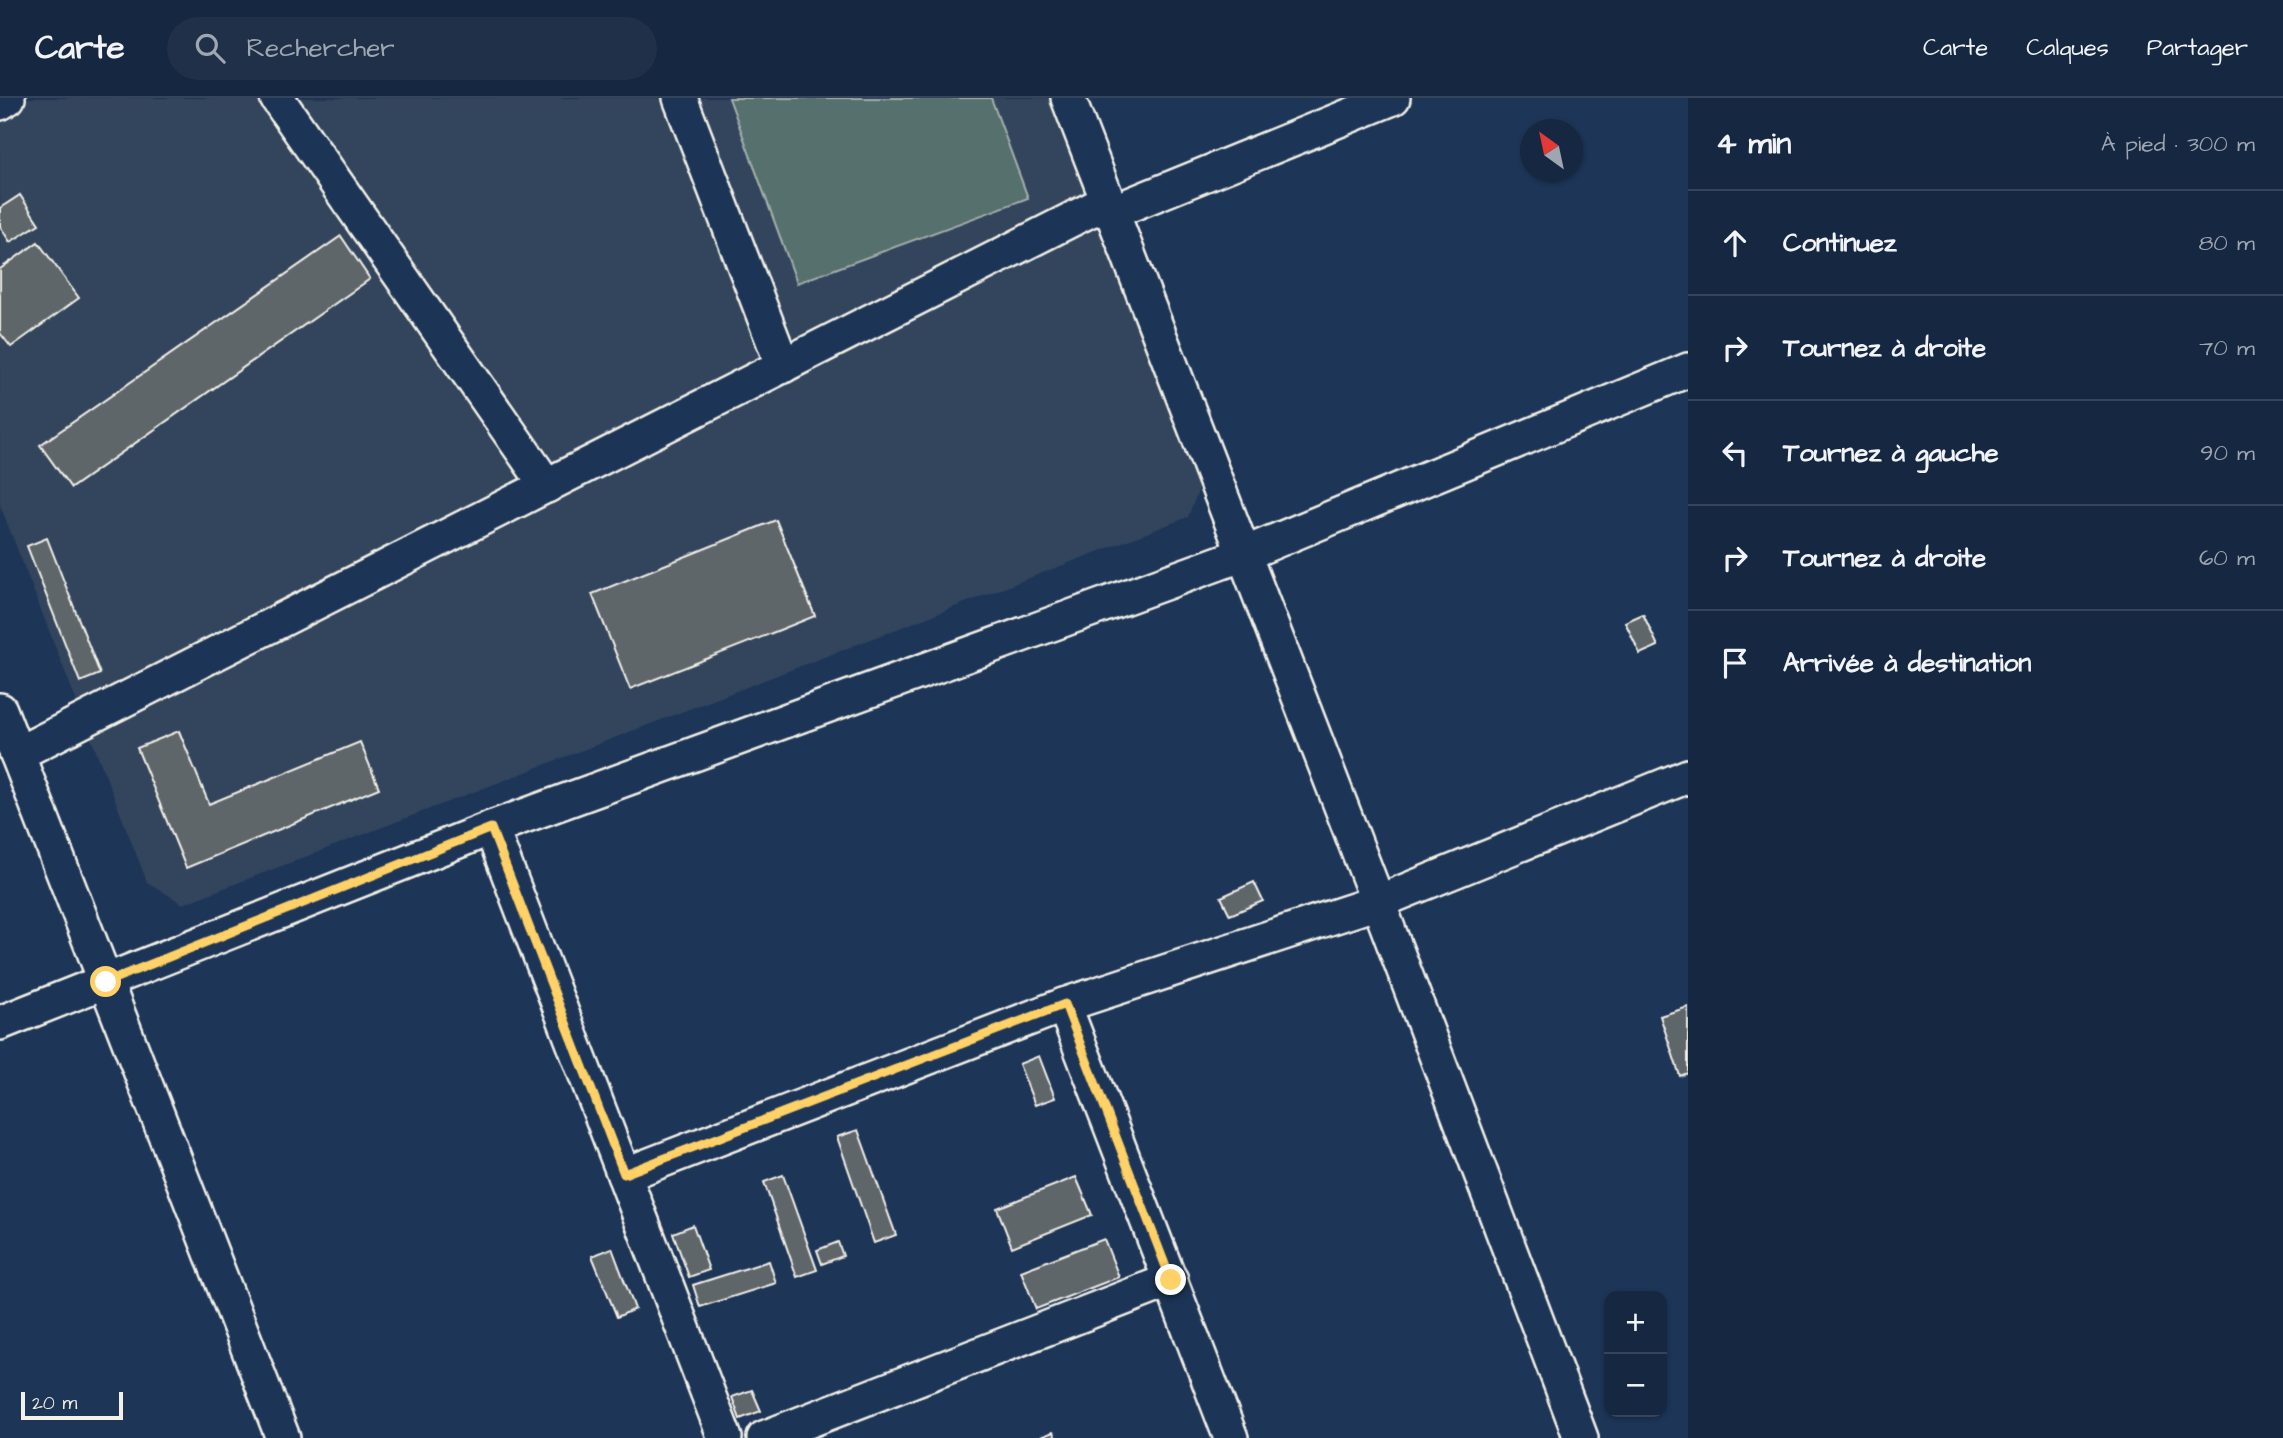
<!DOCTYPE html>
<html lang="fr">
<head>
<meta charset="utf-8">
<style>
	body { margin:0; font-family:"Architects Daughter",sans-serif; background:#1f3048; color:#f1f3f6 }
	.controls { position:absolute; right:21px; bottom:21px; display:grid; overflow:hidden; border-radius:14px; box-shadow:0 2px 5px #0004 }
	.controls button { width:63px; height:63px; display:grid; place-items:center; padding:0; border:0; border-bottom:2px solid #35445a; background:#162841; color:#f1f3f6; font:35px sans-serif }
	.compass { position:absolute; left:1520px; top:21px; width:63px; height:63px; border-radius:50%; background:#162841; box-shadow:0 2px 5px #0004; rotate:327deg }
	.scale { position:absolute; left:21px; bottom:18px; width:102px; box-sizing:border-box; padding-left:7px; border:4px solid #f4f1e8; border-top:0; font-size:19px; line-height:24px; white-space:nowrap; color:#f4f1e8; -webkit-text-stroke:5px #1d3557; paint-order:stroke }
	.stop { position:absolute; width:21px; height:21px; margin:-16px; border:5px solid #ffd166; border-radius:50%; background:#fff }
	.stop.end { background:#ffd166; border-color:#fff; box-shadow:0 2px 7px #0008 }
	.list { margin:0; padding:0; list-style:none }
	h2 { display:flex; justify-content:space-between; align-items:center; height:91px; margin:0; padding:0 28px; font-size:30px }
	h2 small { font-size:23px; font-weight:400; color:#9ea6b1 }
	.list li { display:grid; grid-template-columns:46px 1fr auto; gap:21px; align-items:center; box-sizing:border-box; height:105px; padding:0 28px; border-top:2px solid #35445a }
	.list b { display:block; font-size:26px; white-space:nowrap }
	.list em { font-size:23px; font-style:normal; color:#9ea6b1 }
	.icon { flex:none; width:38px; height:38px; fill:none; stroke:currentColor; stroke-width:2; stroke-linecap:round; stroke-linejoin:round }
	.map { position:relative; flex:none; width:1688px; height:1340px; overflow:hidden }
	header { display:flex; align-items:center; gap:42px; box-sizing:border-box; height:98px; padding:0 35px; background:#162841; border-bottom:2px solid #35445a }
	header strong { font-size:33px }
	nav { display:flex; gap:38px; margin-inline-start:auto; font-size:24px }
	.search { width:490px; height:63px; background:#1f3048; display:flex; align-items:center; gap:18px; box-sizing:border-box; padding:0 24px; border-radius:38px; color:#9ea6b1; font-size:26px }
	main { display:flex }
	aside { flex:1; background:#162841 }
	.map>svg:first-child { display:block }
</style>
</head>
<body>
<header>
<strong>Carte</strong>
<div class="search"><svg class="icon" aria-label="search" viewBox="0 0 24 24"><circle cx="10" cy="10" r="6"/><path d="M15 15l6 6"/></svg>Rechercher</div>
<nav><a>Carte</a><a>Calques</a><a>Partager</a></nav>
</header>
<main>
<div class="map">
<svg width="1688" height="1340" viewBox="0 0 1688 1340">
	<rect width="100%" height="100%" fill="#1d3557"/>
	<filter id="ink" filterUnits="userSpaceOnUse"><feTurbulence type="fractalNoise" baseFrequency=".0143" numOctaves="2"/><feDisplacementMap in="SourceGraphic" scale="14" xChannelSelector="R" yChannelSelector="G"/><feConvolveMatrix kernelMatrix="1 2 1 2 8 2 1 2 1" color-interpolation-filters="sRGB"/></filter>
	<g filter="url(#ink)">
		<polygon fill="#31445d" points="0,0 1051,0 1202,383 1188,419 183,806 147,784 0,407"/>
		<polygon fill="#56706d" stroke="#a5b0aa" stroke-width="2" points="729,0 991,0 1028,100 797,185"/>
		<g fill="#5f666b" stroke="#f4f1e8" stroke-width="2">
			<polygon points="20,97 39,126 10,144 0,128 0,110"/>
			<polygon points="341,138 370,181 71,390 40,347"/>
			<polygon points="38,144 79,200 11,249 0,235 0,171"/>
			<polygon points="776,422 815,518 630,591 592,496"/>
			<polygon points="47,440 100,576 80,584 27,448"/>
			<polygon points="1643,516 1658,548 1640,556 1625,524"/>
			<polygon points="179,633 209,706 360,644 379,690 186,770 137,650"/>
			<polygon points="1254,784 1263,803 1230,817 1221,799"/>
			<polygon points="1688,909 1688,975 1680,978 1660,918"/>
			<polygon points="1039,958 1055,1000 1035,1007 1019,966"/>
			<polygon points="858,1032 896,1137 874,1145 837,1039"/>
			<polygon points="783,1077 817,1172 797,1179 764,1084"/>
			<polygon points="1076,1079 1092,1117 1012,1149 997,1110"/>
			<polygon points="693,1127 709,1172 689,1179 673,1135"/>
			<polygon points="1104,1141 1119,1179 1036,1211 1021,1173"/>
			<polygon points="838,1144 843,1158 822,1166 817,1152"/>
			<polygon points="612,1150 635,1211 617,1219 592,1158"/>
			<polygon points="769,1163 776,1185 700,1209 693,1187"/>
			<polygon points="752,1292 761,1313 740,1321 732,1299"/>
			<polygon points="1053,1334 1056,1340 1038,1340"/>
		</g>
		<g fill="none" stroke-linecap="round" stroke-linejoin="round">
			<defs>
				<g id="minor">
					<polyline points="277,0 547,388"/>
					<polyline points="680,0 783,268"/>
					<polyline points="1068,0 1378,804 1581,1340"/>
					<polyline points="0,5 8,0"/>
					<polyline points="0,612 283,1340"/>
					<polyline points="17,656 1094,110 1112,114 1393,0"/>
					<polyline points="491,730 725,1340"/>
					<polyline points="1064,907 1231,1340"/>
					<polyline points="0,925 491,730 1244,456 1688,272"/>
					<polyline points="624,1077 1064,907 1378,804 1688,678"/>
					<polyline points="764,1340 1171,1182"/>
				</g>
			</defs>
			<use href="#minor" stroke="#f4f1e8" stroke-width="38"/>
			<use href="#minor" stroke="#1d3557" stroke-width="33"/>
		</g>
	</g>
	<g fill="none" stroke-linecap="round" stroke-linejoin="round" filter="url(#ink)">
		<polyline stroke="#ffd166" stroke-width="9" points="106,884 491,730 624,1076 1065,906 1171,1182"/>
	</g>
</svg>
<div class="controls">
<button>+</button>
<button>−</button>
</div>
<svg class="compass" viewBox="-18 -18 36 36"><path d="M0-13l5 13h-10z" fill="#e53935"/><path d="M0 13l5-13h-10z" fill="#9ea6b1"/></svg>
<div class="scale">20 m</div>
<div class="stop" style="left:106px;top:884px"></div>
<div class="stop end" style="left:1171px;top:1182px"></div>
</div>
<aside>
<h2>4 min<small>À pied · 300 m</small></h2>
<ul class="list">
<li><svg class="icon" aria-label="ahead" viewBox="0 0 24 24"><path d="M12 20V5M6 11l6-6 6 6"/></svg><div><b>Continuez</b></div><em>80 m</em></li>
<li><svg class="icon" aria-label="right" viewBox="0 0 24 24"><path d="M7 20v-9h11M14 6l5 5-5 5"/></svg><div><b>Tournez à droite</b></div><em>70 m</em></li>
<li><svg class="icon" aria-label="left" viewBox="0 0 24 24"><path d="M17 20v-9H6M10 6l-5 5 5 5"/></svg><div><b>Tournez à gauche</b></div><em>90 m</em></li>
<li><svg class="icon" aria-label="right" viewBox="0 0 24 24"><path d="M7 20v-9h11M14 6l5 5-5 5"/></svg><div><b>Tournez à droite</b></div><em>60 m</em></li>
<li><svg class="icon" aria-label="arrive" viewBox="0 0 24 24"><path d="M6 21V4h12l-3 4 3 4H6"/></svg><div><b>Arrivée à destination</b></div></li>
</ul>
</aside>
</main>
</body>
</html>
